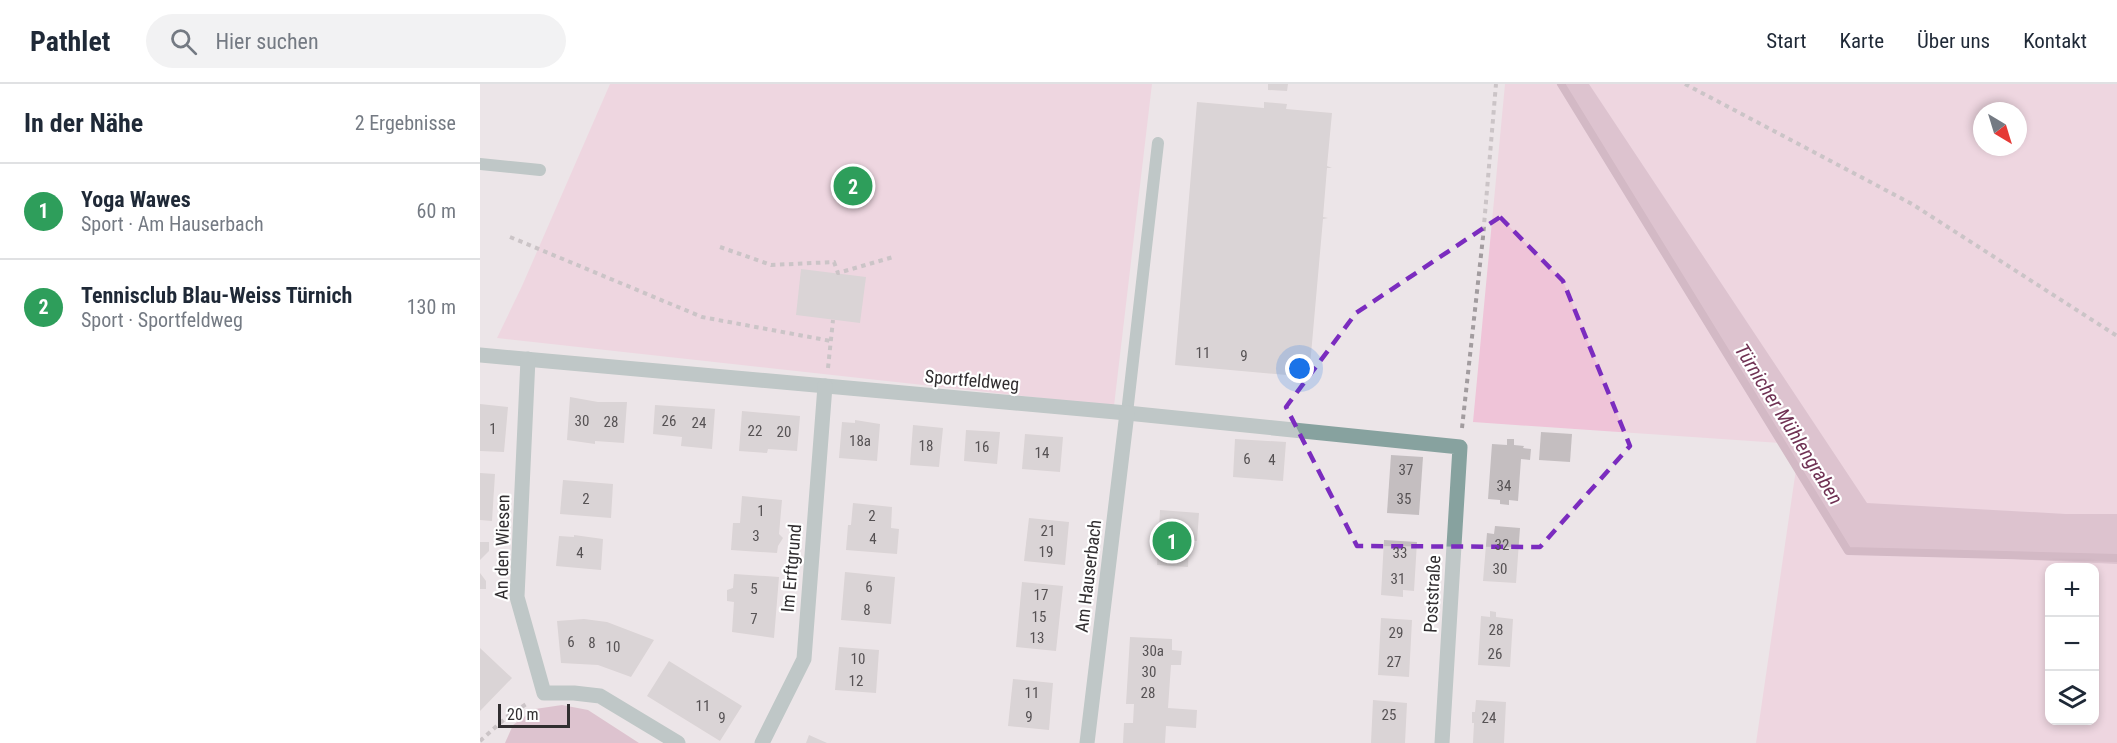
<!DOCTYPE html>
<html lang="de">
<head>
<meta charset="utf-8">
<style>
	body { margin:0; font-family:"Roboto Condensed",sans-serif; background:#f2f2f3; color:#1f2937 }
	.controls { position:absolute; right:18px; bottom:18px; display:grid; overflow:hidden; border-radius:12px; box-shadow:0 3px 9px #0003 }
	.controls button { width:54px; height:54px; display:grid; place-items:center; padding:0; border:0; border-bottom:2px solid #e0e1e3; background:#fff; color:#1f2937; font:30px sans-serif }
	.compass { position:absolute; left:1493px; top:18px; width:54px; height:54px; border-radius:50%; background:#fff; box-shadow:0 3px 9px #0003; rotate:142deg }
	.scale { position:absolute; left:18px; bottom:15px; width:72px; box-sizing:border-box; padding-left:6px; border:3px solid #312e30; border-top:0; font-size:16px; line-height:21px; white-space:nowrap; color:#312e30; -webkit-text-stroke:4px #fff; paint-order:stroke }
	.you { position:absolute; left:820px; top:285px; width:21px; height:21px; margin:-15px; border:4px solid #fff; border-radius:50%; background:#1a73e8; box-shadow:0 0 0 9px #1a73e833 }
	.badge { display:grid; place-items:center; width:39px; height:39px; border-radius:50%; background:#d93025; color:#fff; font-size:20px; font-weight:700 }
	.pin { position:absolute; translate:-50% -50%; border:3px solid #fff; box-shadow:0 2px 6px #0006 }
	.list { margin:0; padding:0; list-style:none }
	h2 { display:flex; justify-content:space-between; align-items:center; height:78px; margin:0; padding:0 24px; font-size:26px }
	h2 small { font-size:20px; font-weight:400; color:#747a83 }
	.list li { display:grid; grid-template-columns:39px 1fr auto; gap:18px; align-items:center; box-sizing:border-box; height:96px; padding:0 24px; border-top:2px solid #e0e1e3 }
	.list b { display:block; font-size:22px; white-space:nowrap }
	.list p { margin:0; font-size:20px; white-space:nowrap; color:#747a83 }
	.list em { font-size:20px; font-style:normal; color:#747a83 }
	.icon { flex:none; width:33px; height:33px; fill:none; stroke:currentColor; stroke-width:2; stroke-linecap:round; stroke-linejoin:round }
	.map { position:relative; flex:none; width:1637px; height:659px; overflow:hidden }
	header { display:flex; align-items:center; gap:36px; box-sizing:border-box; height:84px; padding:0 30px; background:#fff; border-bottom:2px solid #e0e1e3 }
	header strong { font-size:28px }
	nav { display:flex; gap:33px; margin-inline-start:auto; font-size:21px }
	.search { width:420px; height:54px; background:#f2f2f3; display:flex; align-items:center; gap:15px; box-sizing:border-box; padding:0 21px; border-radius:33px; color:#747a83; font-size:22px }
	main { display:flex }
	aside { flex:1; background:#fff }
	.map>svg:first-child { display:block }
</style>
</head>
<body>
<header>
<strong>Pathlet</strong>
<div class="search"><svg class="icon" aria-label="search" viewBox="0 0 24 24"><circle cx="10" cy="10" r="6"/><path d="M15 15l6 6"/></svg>Hier suchen</div>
<nav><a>Start</a><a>Karte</a><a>Über uns</a><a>Kontakt</a></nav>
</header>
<main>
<aside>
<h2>In der Nähe<small>2 Ergebnisse</small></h2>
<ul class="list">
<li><span class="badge" style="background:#2e9e5b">1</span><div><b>Yoga Wawes</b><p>Sport · Am Hauserbach</p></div><em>60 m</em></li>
<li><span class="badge" style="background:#2e9e5b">2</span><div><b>Tennisclub Blau-Weiss Türnich</b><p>Sport · Sportfeldweg</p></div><em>130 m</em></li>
</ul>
</aside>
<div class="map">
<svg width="1637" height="659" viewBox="0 0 1637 659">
	<rect width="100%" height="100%" fill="#ece5e8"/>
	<g fill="#efc4d8" fill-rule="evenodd">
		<polygon points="130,0 672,0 634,322 17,254 42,202"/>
		<path d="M1025 0H1637V659H1276L1316 385 1300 359 993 338ZM1502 27H1538V63H1502ZM1570 484H1614V636H1570Z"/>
	</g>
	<g fill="#cb9ab2">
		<polygon points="1081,0 1109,0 1387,419 1586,430 1637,430 1637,480 1368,467"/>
		<polygon points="82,621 108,626 159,659 25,659 33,641 55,625"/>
	</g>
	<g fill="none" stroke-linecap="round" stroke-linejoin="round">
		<polyline stroke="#b3839b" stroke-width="8" points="1081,0 1368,467 1637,474"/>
	</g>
	<g fill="#c4bec0">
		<polygon points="788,0 808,0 807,7 788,6"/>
		<polygon points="717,18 784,24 784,18 807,20 806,25 852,29 847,82 852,84 847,84 843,133 848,134 843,135 829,293 695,281"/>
		<polygon points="321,185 386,193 380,239 316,231"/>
		<polygon points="90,313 118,318 147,318 144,359 115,357 115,360 87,356"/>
		<polygon points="0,320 28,323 24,368 0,367"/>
		<polygon points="175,321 235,325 232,365 201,362 202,353 173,350"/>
		<polygon points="262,327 320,332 317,367 288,365 287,369 259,367"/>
		<polygon points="375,336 400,340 397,377 359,374 362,338 375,339"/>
		<polygon points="433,341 463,344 459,383 430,381"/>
		<polygon points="486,346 520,348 517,380 484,377"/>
		<polygon points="1061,348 1092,350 1090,378 1059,376"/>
		<polygon points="545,350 583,353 580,388 542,385"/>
		<polygon points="755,355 806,358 803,397 753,393"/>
		<polygon points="1027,355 1034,355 1034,361 1044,362 1043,364 1051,365 1050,376 1041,375 1038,417 1029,416 1029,421 1020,420 1020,416 1008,415 1012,360 1027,361"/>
		<polygon points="911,371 943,373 939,431 907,429"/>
		<polygon points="0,389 15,390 12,437 0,436"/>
		<polygon points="83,396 133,400 131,434 80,430"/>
		<polygon points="262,412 302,416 299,450 303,454 298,462 297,469 251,466 253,439 260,439"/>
		<polygon points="373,419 412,423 411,444 419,445 417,470 366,466 368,441 371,441"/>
		<polygon points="680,426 719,429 717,457 709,457 708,483 677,481"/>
		<polygon points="549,434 589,438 585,481 544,477"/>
		<polygon points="1015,442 1040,444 1036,499 1003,497 1007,449 1014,450"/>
		<polygon points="94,451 123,455 121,486 76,482 79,452 94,453"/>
		<polygon points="904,456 937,458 934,507 923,506 923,513 901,511"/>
		<polygon points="0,458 9,458 9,467 0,476"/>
		<polygon points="365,488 415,493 411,540 361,536"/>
		<polygon points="0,489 6,497 6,505 0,505"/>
		<polygon points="254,490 299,493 294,554 252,548 254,518 247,517 247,506 253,504"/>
		<polygon points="542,498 583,502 576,567 536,563"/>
		<polygon points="1010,527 1016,528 1016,533 1033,535 1030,583 998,581 1001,532 1010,533"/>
		<polygon points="901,534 932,536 929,593 898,591"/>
		<polygon points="104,535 127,538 174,556 151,593 118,581 81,579 77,537"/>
		<polygon points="650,553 692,555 692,566 702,567 701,581 691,581 688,624 717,626 716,644 686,642 685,659 643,659 644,639 653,639 654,620 646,620"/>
		<polygon points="359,563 399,566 396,609 355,606"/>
		<polygon points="0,564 32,594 0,627"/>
		<polygon points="189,577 262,622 240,657 167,612"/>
		<polygon points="533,595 573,599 569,646 528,642"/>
		<polygon points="893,616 927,619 925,659 891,659"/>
		<polygon points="996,616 1026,618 1024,659 993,659 994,639 992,639 992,628 995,628"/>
		<polygon points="329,651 347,659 326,659"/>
	</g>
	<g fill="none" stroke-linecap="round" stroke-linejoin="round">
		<g stroke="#a29c9f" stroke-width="4" stroke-dasharray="4.5 4.5" stroke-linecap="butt">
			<polyline points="1205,0 1432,120 1637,252"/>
			<polyline points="30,153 222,233 351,257"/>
			<polyline points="240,163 291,181 354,178 358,189 413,173"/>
			<polyline points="348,284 353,236"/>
			<polyline points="982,344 1003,153 1016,0"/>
			<polyline points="0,657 29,631 48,619"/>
		</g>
		<g stroke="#87a29f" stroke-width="12">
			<polyline points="0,80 60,86"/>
			<polyline points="647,329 678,59"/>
		</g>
		<g stroke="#87a29f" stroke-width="15">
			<polyline points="0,271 647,329 980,363 962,659"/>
			<polyline points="48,275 37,513 64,609 94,609 120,612 198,659"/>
			<polyline points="282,659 324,575 345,302"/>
			<polyline points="607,659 647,329"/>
		</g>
	</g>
	<path d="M0 0H1637V659H0ZM1020 133 1083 197 1150 362 1060 463 877 462 806 323 876 229Z" fill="#ece5e8" fill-opacity=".55" fill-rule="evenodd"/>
	<path fill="none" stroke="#7b2cbf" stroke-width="4.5" stroke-dasharray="12 8" stroke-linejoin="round" d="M1020 133 1083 197 1150 362 1060 463 877 462 806 323 876 229Z"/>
	<g text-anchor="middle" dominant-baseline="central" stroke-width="4.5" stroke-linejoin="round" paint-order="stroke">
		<g font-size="15" fill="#565254">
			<text x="723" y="269">11</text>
			<text x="764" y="272">9</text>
			<text x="102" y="337">30</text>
			<text x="189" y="337">26</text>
			<text x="131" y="338">28</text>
			<text x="219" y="339">24</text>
			<text x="13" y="345">1</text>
			<text x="275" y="347">22</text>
			<text x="304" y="348">20</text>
			<text x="380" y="357">18a</text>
			<text x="446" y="362">18</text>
			<text x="502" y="363">16</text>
			<text x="562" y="369">14</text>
			<text x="767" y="375">6</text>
			<text x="792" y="376">4</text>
			<text x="926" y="386">37</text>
			<text x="1024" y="402">34</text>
			<text x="106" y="415">2</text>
			<text x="924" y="415">35</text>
			<text x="281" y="427">1</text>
			<text x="392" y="432">2</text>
			<text x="568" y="447">21</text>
			<text x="276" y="452">3</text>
			<text x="393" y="455">4</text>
			<text x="1022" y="461">32</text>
			<text x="566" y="468">19</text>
			<text x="100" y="469">4</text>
			<text x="920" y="469">33</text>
			<text x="1020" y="485">30</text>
			<text x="918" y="495">31</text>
			<text x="389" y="503">6</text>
			<text x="274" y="505">5</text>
			<text x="561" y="511">17</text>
			<text x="387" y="526">8</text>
			<text x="559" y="533">15</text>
			<text x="274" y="535">7</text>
			<text x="1016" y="546">28</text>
			<text x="916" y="549">29</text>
			<text x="557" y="554">13</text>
			<text x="91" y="558">6</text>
			<text x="112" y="559">8</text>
			<text x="133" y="563">10</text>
			<text x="673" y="567">30a</text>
			<text x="1015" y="570">26</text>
			<text x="378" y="575">10</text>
			<text x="914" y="578">27</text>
			<text x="669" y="588">30</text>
			<text x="376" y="597">12</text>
			<text x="552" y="609">11</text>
			<text x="668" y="609">28</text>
			<text x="223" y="622">11</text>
			<text x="909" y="631">25</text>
			<text x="549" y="633">9</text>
			<text x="242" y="634">9</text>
			<text x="1009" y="634">24</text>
		</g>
		<g font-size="18" fill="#312e30" stroke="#fff">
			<text transform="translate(492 296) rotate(5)">Sportfeldweg</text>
			<text transform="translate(22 463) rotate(-89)">An den Wiesen</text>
			<text transform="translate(311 484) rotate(-85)">Im Erftgrund</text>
			<text transform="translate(608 492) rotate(-83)">Am Hauserbach</text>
			<text transform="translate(952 510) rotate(-87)">Poststraße</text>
		</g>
		<g font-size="20" font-style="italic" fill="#703254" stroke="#fff">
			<text transform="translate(1309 340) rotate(58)">Türnicher Mühlengraben</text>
		</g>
	</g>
</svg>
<div class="controls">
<button>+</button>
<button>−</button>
<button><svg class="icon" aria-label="layers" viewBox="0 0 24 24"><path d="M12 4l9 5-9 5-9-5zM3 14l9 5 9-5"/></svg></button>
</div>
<svg class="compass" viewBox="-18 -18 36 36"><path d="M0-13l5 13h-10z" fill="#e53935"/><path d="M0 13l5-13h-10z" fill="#747a83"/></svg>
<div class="scale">20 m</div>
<div class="you"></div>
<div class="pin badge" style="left:692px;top:457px;background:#2e9e5b">1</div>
<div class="pin badge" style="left:373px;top:102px;background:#2e9e5b">2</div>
</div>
</main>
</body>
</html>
